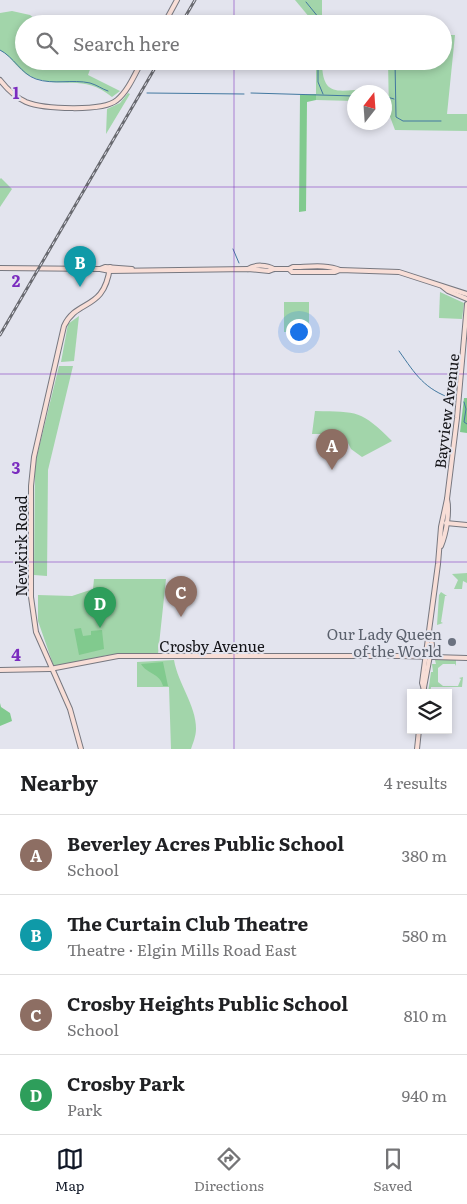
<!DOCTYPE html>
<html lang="en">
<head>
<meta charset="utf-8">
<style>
	body { margin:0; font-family:Literata,serif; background:#f2f2f2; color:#202124 }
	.controls { position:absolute; right:15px; bottom:15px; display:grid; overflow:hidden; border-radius:0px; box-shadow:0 2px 8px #0003 }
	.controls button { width:45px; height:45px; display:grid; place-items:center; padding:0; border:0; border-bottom:1px solid #e0e0e0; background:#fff; color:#202124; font:25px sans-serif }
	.compass { position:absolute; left:347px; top:85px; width:45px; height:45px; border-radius:50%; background:#fff; box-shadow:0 2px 8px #0003; rotate:17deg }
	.you { position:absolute; left:298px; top:331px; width:18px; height:18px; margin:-12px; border:4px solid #fff; border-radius:50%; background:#1a73e8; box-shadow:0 0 0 8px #1a73e833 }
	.badge { display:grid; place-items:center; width:32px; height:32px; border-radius:50%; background:#111827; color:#fff; font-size:16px; font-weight:700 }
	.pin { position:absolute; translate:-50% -41px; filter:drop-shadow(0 1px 2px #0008) }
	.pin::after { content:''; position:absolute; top:26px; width:18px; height:15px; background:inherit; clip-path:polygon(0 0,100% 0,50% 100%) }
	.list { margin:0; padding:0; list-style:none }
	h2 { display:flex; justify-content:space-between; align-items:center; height:65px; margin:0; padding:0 20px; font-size:21px }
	h2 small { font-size:16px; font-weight:400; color:#757577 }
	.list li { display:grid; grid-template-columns:32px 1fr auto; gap:15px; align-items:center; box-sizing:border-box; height:80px; padding:0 20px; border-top:1px solid #e0e0e0 }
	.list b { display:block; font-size:19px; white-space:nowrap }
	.list p { margin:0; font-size:16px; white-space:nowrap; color:#757577 }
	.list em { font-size:16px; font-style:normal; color:#757577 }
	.icon { flex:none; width:28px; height:28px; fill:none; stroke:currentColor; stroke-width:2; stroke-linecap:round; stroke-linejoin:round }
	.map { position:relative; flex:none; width:467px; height:749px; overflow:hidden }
	.search { position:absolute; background:#fff; box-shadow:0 2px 8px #0003; left:15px; right:15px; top:15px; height:55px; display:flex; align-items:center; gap:12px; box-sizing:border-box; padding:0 18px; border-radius:28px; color:#757577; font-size:19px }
	.sheet { height:385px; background:#fff }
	nav { display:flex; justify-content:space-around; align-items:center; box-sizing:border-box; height:70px; border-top:1px solid #e0e0e0; background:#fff; font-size:14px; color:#757577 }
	nav a { display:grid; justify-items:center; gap:2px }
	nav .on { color:#111827 }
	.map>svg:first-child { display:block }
</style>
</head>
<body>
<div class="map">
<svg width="467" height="749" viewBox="0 0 467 749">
	<rect width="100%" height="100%" fill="#e3e4ee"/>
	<g fill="#a2d5aa">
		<polygon points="295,0 322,0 322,24 315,24"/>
		<path d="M12 11 30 15 42 24H24V61H93L88 75 120 91 112 97C83 73 62 90 32 77 20 73 12 57 0 50V13Z"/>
		<polygon points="443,35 455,35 447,114 467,114 467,131 395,130 389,114 388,61 443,61"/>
		<path d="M316 61H322C322 99 339 90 368 89V92H354V101L316 100Z"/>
		<polygon points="128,93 130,94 106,134 107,109 120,103"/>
		<polygon points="1,178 12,189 0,207 0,179"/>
		<polygon points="440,292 464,303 462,319 439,318"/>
		<rect x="284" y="302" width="25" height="30"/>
		<polygon points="79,316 74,361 61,362 68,324"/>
		<polygon points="59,366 73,366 48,470 47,576 34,575 35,464"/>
		<path d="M315 411C358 412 361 410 392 441L362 457 351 449 347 441 342 440V434H312Z"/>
		<polygon points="467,573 467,583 463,581 462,589 454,589 458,580 452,574"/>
		<polygon points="94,579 166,579 158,654 108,655 54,667 38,621 38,595 72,596 93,589"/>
		<polygon points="441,592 447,596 445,596 441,622 443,623 437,625 439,595"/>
		<path d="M174 660C178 684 196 705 196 729 196 736 193 743 191 749H171L169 687H137V662Z"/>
		<polygon points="435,660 456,660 456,666 455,664 443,664 438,668 438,682 443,686 458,686 461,679 459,678 463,677 462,687 431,687 430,693 428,693 431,672 433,672 432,664 436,664"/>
	</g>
	<g fill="#81ca8e">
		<polygon points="316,94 316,100 307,102 306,211 299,212 300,95"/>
		<polygon points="464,398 467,398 467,433 460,432"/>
		<polygon points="81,628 83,636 91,635 91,631 102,630 104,649 79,655 74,629"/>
		<path d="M163 662 168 686H163C160 673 147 674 141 664Z"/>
		<polygon points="0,703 1,707 10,713 12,721 0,726"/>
	</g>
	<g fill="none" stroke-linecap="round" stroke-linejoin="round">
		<g stroke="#4278a0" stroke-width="1">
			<polyline points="306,2 319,18 319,24"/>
			<path d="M0 50C14 57 21 74 36 79 53 85 73 79 90 83 97 85 102 89 108 91"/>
			<polyline points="318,61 318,82 323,94"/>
			<polyline points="395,61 396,117 403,121 441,121"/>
			<polyline points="147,93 244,94"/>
			<polyline points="251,93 354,96"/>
			<polyline points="384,96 394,99"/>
			<polyline points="233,249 239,263"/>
			<path d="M399 351C416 375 424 389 453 399"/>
			<polyline points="464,402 466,409 464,422 467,424"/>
		</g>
		<defs>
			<g id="secondary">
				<polyline points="164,24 177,0"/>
				<path d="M0 80C7 89 15 97 26 102 43 109 103 112 117 100 128 91 135 74 142 61"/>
				<polyline points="0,268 100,269 110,271 248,269 269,271 274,269 289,269 292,272 335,272 340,270 399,272 467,294"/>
				<polyline points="100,269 105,267 132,269"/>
				<path d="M248 269C255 264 267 265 274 269"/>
				<path d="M289 269 293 267C307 267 327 264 340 270"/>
				<polyline points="443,287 448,291 467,299"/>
				<polyline points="446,523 467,525"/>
				<path d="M441 546C446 534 450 512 447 499"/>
				<polyline points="0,670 50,669 118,656 400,656 467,658"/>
				<polyline points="424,690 422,683 438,564 441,527 447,499 457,418 467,304"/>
				<polyline points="423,693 432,645 430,632"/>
				<path d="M81 749 70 709 36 632 31 597V486L34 457 64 326C77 298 104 312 110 267"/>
				<polyline points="417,749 419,730"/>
			</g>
		</defs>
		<use href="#secondary" stroke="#777880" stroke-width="6"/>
		<use href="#secondary" stroke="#f8ded7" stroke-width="4"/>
		<defs>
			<g id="rail">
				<polyline points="181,24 195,0"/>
				<polyline points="0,335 159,61"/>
			</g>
		</defs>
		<use href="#rail" stroke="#696a70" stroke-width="3"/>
		<use href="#rail" stroke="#e3e4ee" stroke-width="1" stroke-dasharray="4" stroke-linecap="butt"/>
	</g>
	<path fill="none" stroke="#7b2cbf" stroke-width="1" stroke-opacity="0.55" d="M234 0V24M234 61V749M0 187H467M0 374H467M0 562H467"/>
	<circle fill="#6b7280" stroke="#e3e4ee" stroke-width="2" cx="452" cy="642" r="5"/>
	<g text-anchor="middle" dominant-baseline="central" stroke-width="4" stroke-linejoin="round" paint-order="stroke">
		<g font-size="15" fill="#131317" stroke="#e3e4ee">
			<text transform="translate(446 411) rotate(-83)">Bayview Avenue</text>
			<text transform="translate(20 546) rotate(-90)">Newkirk Road</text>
			<text x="212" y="645">Crosby Avenue</text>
		</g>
		<g font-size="15" fill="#5b616d" stroke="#e3e4ee" text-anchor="end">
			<text x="442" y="633">Our Lady Queen<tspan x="442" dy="17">of the World</tspan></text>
		</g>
	</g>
	<g font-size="16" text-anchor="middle" font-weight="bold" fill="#7b2cbf" stroke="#e3e4ee" stroke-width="4" stroke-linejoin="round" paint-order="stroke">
		<text x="16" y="99">1</text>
		<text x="16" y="287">2</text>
		<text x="16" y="474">3</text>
		<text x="16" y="661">4</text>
	</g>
</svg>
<div class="controls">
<button><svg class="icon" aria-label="layers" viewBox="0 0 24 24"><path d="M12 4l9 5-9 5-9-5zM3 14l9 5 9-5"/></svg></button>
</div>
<svg class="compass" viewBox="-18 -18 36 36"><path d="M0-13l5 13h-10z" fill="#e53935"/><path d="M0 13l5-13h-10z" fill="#757577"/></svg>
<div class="you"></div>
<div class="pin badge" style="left:332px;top:470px;background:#8d6e63">A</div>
<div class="pin badge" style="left:80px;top:287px;background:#0f9aa8">B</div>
<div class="pin badge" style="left:181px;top:617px;background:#8d6e63">C</div>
<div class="pin badge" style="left:100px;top:628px;background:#2e9e5b">D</div>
<div class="search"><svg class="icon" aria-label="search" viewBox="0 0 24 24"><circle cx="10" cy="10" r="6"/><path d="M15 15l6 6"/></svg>Search here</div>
</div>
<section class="sheet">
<h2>Nearby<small>4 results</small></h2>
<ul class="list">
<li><span class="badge" style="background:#8d6e63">A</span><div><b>Beverley Acres Public School</b><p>School</p></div><em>380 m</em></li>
<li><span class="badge" style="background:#0f9aa8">B</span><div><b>The Curtain Club Theatre</b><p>Theatre · Elgin Mills Road East</p></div><em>580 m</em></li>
<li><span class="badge" style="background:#8d6e63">C</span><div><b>Crosby Heights Public School</b><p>School</p></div><em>810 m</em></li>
<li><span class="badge" style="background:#2e9e5b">D</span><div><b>Crosby Park</b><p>Park</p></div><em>940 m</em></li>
</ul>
</section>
<nav>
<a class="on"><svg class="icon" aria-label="map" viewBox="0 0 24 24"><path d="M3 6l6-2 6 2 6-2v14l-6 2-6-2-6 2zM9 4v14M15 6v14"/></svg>Map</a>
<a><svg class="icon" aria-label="directions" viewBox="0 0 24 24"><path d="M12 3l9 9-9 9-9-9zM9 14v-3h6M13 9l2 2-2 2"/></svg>Directions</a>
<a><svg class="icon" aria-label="saved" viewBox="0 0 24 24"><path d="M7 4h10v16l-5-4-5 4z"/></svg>Saved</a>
</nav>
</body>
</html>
